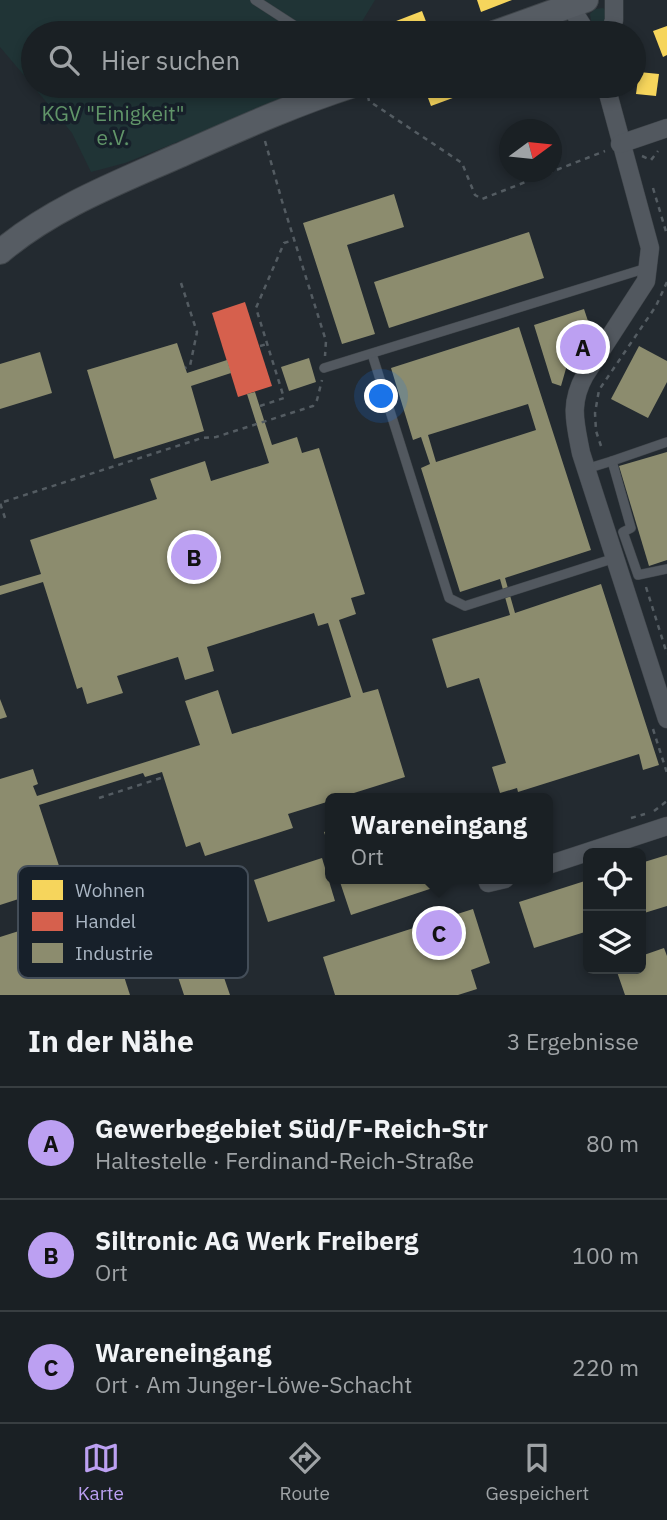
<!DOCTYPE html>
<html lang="de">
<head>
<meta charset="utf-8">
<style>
	body { margin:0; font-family:"IBM Plex Sans",sans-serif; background:#23282c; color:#f1f3f6 }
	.controls { position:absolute; right:21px; bottom:21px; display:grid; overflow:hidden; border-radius:10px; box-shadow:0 4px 10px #0003 }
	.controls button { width:63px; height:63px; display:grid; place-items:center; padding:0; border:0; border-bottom:2px solid #383e41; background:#1a2024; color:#f1f3f6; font:35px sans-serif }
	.compass { position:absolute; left:499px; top:119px; width:63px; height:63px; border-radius:50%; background:#1a2024; box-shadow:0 4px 10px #0003; rotate:75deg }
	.you { position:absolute; left:382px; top:397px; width:24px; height:24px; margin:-18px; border:5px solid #fff; border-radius:50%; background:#1a73e8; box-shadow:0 0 0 10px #1a73e833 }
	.badge { display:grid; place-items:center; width:46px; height:46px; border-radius:50%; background:#bca0f2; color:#111; font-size:23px; font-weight:700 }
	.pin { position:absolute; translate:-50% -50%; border:4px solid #fff; box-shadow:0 2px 7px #0006 }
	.popup { position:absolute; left:325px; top:793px; width:228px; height:91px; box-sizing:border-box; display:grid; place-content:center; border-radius:10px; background:#1a2024; filter:drop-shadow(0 2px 5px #0005); font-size:23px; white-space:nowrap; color:#9fa3a6 }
	.popup b { font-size:26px; color:#f1f3f6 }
	.popup::after { content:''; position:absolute; left:50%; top:100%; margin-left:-14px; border:14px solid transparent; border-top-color:#1a2024 }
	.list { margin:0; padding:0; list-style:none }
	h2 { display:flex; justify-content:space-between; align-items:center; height:91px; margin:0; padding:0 28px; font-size:30px }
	h2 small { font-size:23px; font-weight:400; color:#9fa3a6 }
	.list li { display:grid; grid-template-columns:46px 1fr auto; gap:21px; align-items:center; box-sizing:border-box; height:112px; padding:0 28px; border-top:2px solid #383e41 }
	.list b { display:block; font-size:26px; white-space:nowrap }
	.list p { margin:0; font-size:23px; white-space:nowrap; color:#9fa3a6 }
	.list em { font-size:23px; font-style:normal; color:#9fa3a6 }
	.icon { flex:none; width:38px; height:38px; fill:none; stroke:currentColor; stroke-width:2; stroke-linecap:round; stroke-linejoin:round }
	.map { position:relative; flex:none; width:667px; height:995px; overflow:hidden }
	.search { position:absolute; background:#1a2024; box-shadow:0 4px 10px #0003; left:21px; right:21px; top:21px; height:77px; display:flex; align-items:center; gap:18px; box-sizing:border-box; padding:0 24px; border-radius:38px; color:#9fa3a6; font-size:26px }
	.sheet { height:427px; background:#1a2024 }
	nav { display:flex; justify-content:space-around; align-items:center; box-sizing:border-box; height:98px; border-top:2px solid #383e41; background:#1a2024; font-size:19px; color:#9fa3a6 }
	nav a { display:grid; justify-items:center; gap:4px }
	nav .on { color:#bca0f2 }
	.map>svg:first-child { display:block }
</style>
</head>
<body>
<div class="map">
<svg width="667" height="995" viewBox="0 0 667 995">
	<rect width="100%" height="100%" fill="#232a30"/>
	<g fill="#203436">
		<polygon points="0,0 375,0 355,33 33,33 33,86 0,47"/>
		<polygon points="603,8 607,11 605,33 593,33 590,14 595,9"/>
		<polygon points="33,86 348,86 262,108 125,163 91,172 72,133"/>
	</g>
	<g fill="#f6d55c">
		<polygon points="477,0 512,0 481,12"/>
		<polygon points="422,11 430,32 395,33 391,23"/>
		<polygon points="667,26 667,55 663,57 653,31"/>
		<polygon points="639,72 659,74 656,96 636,94"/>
		<polygon points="433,86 466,86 469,92 431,106 425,90"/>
	</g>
	<polygon fill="#d6604d" points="245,302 272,386 238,397 212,313"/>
	<g fill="#8c8c6e" fill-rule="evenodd">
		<polygon points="394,194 404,227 347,245 375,334 342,344 303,223"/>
		<polygon points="529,232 544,278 389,328 374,282"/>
		<polygon points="584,309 589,324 571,351 561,386 552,383 534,325"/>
		<path d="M519 327 591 550 505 578 515 613 601 584 659 765 643 770 639 754 518 792 517 788 500 793 492 767 506 763 479 678 447 688 432 639 510 615 500 579 460 592 421 468 430 464 421 437 413 440 391 368ZM528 404 536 430 436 462 428 435Z"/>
		<polygon points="177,343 187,373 227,360 231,373 191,386 204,431 114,459 87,370"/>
		<polygon points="639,346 667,361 667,382 648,418 611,399"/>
		<polygon points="40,352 52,393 0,409 0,364"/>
		<polygon points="309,358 316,382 289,391 281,367"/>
		<polygon points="255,392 272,445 297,437 302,453 319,448 365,594 351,598 356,614 339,620 363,693 378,689 405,777 338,798 330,798 330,801 288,814 293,828 205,856 200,842 186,847 162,772 145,777 143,773 39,805 65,884 0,905 0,779 33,769 38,784 33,786 37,796 200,745 185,701 218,690 232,734 351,697 328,623 318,626 314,613 207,647 214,671 185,680 178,657 117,676 123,693 87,704 82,687 77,689 43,582 0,595 0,586 41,574 30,540 157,499 150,479 205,461 211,481 269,463 247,394"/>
		<polygon points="667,452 667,560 649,566 619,466"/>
		<polygon points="0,699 7,717 0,719"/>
		<polygon points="330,830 330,850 324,832"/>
		<polygon points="667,855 667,906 641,914 641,863"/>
		<polygon points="322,858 335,901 268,922 254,880"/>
		<polygon points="339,879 450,879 451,882 351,915"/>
		<polygon points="588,880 588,931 534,948 519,902"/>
		<polygon points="101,905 130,995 0,995 0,937"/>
		<polygon points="473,909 490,963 471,970 477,989 458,995 335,995 323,957"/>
		<polygon points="664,948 667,956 667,995 625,995 616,969 641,969 641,956"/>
		<polygon points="219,963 230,995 184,995 178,977"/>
	</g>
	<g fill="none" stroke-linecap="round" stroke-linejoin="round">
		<defs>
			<g id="lane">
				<polyline points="255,0 306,33"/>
				<polyline points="372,354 449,598 465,606 615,558"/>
				<polyline points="324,368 647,268"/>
				<polyline points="667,442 612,461 631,528 623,532 638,575 667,569"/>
				<polyline points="586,469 612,461"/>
			</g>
			<g id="street">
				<polyline points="570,6 587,33"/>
				<polyline points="610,33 614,20 614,0"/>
				<path d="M606 86 650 248 646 281 585 375C569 404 575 422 581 453L667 719"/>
				<polyline points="620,144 667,128"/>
				<polyline points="548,865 667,826"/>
				<polyline points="488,883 505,879"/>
			</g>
			<g id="secondary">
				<polyline points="494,33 586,0"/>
				<path d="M0 252C52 208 117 183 178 156 235 131 292 105 351 86"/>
			</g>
		</defs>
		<use href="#lane" stroke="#40464b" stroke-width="10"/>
		<use href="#street" stroke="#40464b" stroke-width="19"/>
		<use href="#secondary" stroke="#40464b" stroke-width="26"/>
		<g stroke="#545c62" stroke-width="2.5" stroke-dasharray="5 5" stroke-linecap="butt">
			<polyline points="368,96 369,101 462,163 475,195 482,199 605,151"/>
			<polyline points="265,141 282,201 326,341 325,356"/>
			<polyline points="642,156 651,160 658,151"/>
			<polyline points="653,188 667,235"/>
			<polyline points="181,283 197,332 190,366 185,368"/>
			<polyline points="260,346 267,344"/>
			<polyline points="260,406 284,398 256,308 284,243 294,240"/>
			<polyline points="601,446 596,431 595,413 599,390 656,306 667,282"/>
			<polyline points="5,518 0,503 202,438 216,437 313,406 317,400 322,380"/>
			<polyline points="646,587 667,654"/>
			<polyline points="653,729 667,773"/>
			<polyline points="99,798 164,777"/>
			<polyline points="654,811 667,801"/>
			<polyline points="631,818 645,814"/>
		</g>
		<use href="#lane" stroke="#52585f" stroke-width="9"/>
		<use href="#street" stroke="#52585f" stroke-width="18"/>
		<use href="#secondary" stroke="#565c63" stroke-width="24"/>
	</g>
	<g text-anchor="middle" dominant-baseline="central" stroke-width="7" stroke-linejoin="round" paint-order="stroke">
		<g font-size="21" fill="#619569" stroke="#17202a">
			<text x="113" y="113">KGV "Einigkeit"<tspan x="113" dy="24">e.V.</tspan></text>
		</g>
	</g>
	<rect x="18" y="866" width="230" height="112" rx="10" fill="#17202a" stroke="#434d58" stroke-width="2"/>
	<rect x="32" y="880" width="31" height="20" fill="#f6d55c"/>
	<rect x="32" y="912" width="31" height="19" fill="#d6604d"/>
	<rect x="32" y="943" width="31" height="20" fill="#8c8c6e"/>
	<g font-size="19" fill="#aab6c4">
		<text x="75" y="897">Wohnen</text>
		<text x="75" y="928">Handel</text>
		<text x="75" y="960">Industrie</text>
	</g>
</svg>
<div class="controls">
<button><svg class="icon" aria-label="locate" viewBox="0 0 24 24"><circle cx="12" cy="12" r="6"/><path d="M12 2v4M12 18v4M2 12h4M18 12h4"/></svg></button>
<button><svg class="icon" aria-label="layers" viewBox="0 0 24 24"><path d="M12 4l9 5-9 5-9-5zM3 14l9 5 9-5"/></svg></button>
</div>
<svg class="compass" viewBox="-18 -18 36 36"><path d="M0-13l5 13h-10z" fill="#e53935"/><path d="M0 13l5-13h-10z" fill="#9fa3a6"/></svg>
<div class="you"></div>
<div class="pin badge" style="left:583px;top:347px">A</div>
<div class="pin badge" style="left:194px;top:557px">B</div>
<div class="pin badge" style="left:439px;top:933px">C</div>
<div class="popup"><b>Wareneingang</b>Ort</div>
<div class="search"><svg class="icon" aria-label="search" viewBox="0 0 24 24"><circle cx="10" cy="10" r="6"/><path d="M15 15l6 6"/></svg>Hier suchen</div>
</div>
<section class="sheet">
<h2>In der Nähe<small>3 Ergebnisse</small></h2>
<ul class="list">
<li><span class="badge">A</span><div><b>Gewerbegebiet Süd/F-Reich-Str</b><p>Haltestelle · Ferdinand-Reich-Straße</p></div><em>80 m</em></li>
<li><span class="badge">B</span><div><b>Siltronic AG Werk Freiberg</b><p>Ort</p></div><em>100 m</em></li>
<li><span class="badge">C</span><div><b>Wareneingang</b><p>Ort · Am Junger-Löwe-Schacht</p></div><em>220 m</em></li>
</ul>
</section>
<nav>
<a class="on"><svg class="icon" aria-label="map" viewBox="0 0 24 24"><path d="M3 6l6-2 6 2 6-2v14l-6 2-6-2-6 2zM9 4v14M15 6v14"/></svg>Karte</a>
<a><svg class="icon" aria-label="directions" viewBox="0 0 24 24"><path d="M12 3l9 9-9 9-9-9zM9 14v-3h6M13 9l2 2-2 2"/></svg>Route</a>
<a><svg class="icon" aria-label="saved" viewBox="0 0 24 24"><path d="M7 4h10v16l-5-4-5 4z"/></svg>Gespeichert</a>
</nav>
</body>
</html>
